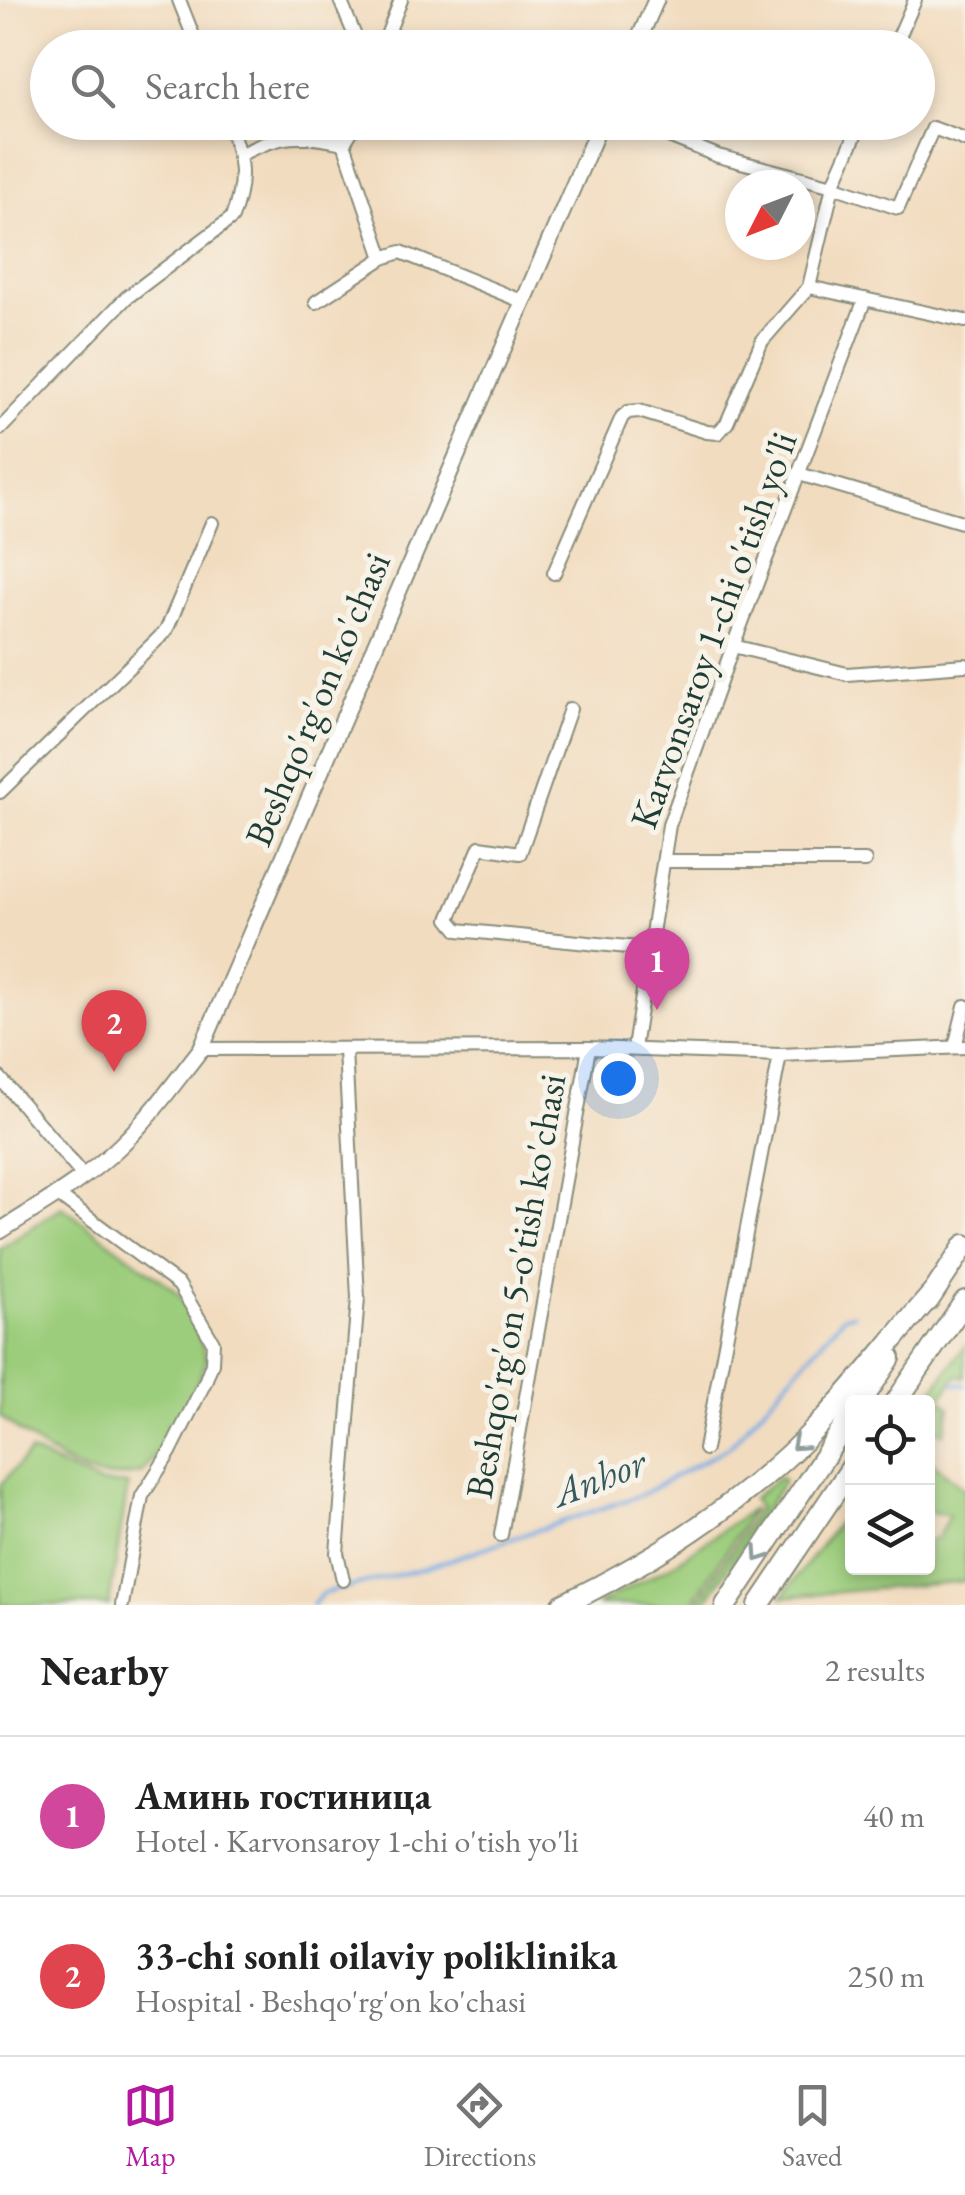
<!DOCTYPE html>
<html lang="en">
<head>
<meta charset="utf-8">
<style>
	body { margin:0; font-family:"EB Garamond",serif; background:#f2f2f2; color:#222 }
	.controls { position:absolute; right:30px; bottom:30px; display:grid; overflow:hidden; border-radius:10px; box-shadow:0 5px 15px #0003 }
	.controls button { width:90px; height:90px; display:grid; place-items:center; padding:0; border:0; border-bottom:2px solid #e0e0e0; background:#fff; color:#222; font:50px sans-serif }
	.compass { position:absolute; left:725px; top:170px; width:90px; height:90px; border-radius:50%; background:#fff; box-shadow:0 5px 15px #0003; rotate:228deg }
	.you { position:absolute; left:618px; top:1078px; width:35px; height:35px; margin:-25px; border:8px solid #fff; border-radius:50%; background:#1a73e8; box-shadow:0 0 0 15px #1a73e833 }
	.badge { display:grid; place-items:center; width:65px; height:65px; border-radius:50%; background:#b5179e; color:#fff; font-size:32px; font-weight:700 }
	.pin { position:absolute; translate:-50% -82px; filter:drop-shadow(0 2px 5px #0008) }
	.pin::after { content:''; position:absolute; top:52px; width:35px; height:30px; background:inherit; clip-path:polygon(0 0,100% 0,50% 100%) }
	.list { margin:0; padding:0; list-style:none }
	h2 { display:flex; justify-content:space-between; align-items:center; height:130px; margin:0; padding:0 40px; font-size:42px }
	h2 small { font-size:32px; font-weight:400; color:#767676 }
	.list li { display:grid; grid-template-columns:65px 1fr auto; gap:30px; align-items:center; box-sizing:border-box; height:160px; padding:0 40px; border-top:2px solid #e0e0e0 }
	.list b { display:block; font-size:38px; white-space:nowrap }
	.list p { margin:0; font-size:32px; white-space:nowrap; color:#767676 }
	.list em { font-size:32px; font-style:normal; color:#767676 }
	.icon { flex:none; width:55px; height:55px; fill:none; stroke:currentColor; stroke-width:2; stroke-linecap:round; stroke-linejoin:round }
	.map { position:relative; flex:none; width:965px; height:1605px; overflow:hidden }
	.search { position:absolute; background:#fff; box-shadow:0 5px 15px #0003; left:30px; right:30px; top:30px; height:110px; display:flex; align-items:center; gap:25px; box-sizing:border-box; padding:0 35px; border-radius:55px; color:#767676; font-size:38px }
	.sheet { height:450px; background:#fff }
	nav { display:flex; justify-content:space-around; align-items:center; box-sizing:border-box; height:140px; border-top:2px solid #e0e0e0; background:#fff; font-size:28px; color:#767676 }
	nav a { display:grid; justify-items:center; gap:5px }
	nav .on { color:#b5179e }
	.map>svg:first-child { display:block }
</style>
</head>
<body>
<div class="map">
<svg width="965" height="1605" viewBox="0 0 965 1605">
	<rect width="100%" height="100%" fill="#f7f3e8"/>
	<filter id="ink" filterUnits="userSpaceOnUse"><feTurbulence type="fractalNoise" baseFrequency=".01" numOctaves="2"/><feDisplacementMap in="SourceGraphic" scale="20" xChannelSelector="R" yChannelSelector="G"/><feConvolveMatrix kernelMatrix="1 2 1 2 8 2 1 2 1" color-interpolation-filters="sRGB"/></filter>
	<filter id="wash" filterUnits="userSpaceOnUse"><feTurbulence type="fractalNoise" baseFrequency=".0048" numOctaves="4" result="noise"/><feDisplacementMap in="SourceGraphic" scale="40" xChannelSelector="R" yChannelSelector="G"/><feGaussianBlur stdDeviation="2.25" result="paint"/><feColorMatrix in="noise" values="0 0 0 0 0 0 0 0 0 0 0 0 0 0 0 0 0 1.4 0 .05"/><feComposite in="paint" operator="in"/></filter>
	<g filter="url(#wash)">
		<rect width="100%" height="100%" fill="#f2dcbf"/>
		<g fill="#9ccd7c" stroke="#5e8558" stroke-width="2.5">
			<path d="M62 1207 175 1290 190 1309 207 1360 179 1424 142 1473C127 1476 110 1479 95 1475 62 1467 26 1436 0 1416V1249Z"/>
			<polygon points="965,1345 965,1378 957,1376 940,1399 950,1407 944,1433 928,1427 928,1402 925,1402"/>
			<polygon points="30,1452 98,1483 128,1485 109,1605 0,1605 0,1485"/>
			<polygon points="928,1459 965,1489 965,1581 782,1597 852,1504 852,1568 928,1568 928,1540 938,1538 949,1514 928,1512"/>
			<polygon points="779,1477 784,1481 704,1605 696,1605 759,1508 752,1499"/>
			<polygon points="754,1508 691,1605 596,1605 669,1567"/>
		</g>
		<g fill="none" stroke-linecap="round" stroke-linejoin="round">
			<g stroke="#76ace4" stroke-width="4">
				<polyline points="955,1384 965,1385"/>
				<polyline points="312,1605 322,1594 425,1568 641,1495 730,1446 844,1316 853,1314"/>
			</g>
		</g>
	</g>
	<g filter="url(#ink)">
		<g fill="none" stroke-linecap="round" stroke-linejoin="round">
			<defs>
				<g id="minor">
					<polyline points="179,0 198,48"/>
					<polyline points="340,0 360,48"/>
					<polyline points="382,48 401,0"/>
					<polyline points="894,48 915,0"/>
					<polyline points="634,122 718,156 833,186 898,208 933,128 965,140"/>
					<polyline points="344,143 383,258"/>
					<polyline points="344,143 357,122"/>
					<path d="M241 154C284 133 298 134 344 143"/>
					<polyline points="809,287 965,321"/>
					<polyline points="316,302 383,258 401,252 524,302"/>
					<path d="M0 429 126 298 232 218C246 180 243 159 228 122"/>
					<polyline points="799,474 965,523"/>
					<polyline points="554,573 622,417 628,412 639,411 707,432 718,433 727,423 762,341 809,287 833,186 861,122"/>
					<polyline points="733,646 847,674 965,665"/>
					<polyline points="570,709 520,853 480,847 449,919 458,930 648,949"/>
					<polyline points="0,792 166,631 212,523"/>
					<polyline points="664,861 865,861"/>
					<polyline points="955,1047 965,1006"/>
					<polyline points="634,1048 669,825 733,646 865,299"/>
					<polyline points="201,1049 589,1048 780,1055 965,1047"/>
					<polyline points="0,1078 84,1177"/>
					<polyline points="58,1195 179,1285 213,1342 212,1363 205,1382 170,1452 142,1496 122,1605"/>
					<polyline points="705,1449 780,1055"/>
					<polyline points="501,1535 589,1048"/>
					<polyline points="343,1580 337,1553 358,1298 345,1050"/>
				</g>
				<g id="tertiary">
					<polyline points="635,48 656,0"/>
					<path d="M0 1231C42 1204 85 1180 121 1145 151 1116 175 1082 201 1049L601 122"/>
				</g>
				<g id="trunk">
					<polyline points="928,1301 965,1245"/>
					<polyline points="861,1402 890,1358"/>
					<polyline points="896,1402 965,1301"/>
					<path d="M562 1605C655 1560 745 1502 818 1426 858 1384 894 1337 933 1293"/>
					<polyline points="726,1605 852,1415"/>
					<polyline points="759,1605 852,1467"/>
				</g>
			</defs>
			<use href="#minor" stroke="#888c7a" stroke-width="16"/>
			<use href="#tertiary" stroke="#888c7a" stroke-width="19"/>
			<use href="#trunk" stroke="#888c7a" stroke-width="24"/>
			<use href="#minor" stroke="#fff" stroke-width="12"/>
			<use href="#tertiary" stroke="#fff" stroke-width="15"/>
			<use href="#trunk" stroke="#fff" stroke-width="20"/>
		</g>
		<defs><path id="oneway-chevron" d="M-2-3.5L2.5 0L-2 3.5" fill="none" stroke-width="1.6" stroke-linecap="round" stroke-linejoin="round" transform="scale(2.5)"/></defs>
		<g stroke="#8f9e9a">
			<use href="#oneway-chevron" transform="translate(798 1444) rotate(138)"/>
			<use href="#oneway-chevron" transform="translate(760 1555) rotate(124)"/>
		</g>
	</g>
	<g text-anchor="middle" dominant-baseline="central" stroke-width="10" stroke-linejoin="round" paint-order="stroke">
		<g font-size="38" fill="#1f3d34" stroke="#f7f3e8">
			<text transform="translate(713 630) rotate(-70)">Karvonsaroy 1-chi o'tish yo'li</text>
			<text transform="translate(317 699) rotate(-67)">Beshqo'rg'on ko'chasi</text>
			<text transform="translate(515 1286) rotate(-80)">Beshqo'rg'on 5-o'tish ko'chasi</text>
		</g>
		<g font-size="40" font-style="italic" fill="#355960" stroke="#f7f3e8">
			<text transform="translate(599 1477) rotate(-21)">Anhor</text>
		</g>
	</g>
</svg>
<div class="controls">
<button><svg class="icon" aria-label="locate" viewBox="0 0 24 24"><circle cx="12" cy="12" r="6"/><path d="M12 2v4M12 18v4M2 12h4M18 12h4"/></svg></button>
<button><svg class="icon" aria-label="layers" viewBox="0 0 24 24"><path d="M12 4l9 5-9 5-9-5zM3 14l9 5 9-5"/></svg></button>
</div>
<svg class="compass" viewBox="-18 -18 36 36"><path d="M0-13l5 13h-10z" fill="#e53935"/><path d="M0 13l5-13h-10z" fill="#767676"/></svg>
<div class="you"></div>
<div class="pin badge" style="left:657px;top:1010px;background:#d1479c">1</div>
<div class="pin badge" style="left:114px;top:1072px;background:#e0444e">2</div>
<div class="search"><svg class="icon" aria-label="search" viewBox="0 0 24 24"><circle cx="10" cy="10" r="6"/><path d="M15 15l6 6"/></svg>Search here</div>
</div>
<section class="sheet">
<h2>Nearby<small>2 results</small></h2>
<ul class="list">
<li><span class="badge" style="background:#d1479c">1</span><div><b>Аминь гостиница</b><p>Hotel · Karvonsaroy 1-chi o'tish yo'li</p></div><em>40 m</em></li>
<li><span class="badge" style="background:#e0444e">2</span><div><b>33-chi sonli oilaviy poliklinika</b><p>Hospital · Beshqo'rg'on ko'chasi</p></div><em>250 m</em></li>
</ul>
</section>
<nav>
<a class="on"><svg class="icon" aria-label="map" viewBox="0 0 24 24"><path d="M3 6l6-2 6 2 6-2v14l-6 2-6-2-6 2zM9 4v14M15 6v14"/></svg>Map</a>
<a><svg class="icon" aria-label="directions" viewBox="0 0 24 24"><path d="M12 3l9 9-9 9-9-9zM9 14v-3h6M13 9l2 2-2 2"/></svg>Directions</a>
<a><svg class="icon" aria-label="saved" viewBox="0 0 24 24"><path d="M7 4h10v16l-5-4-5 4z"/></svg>Saved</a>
</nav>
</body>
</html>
